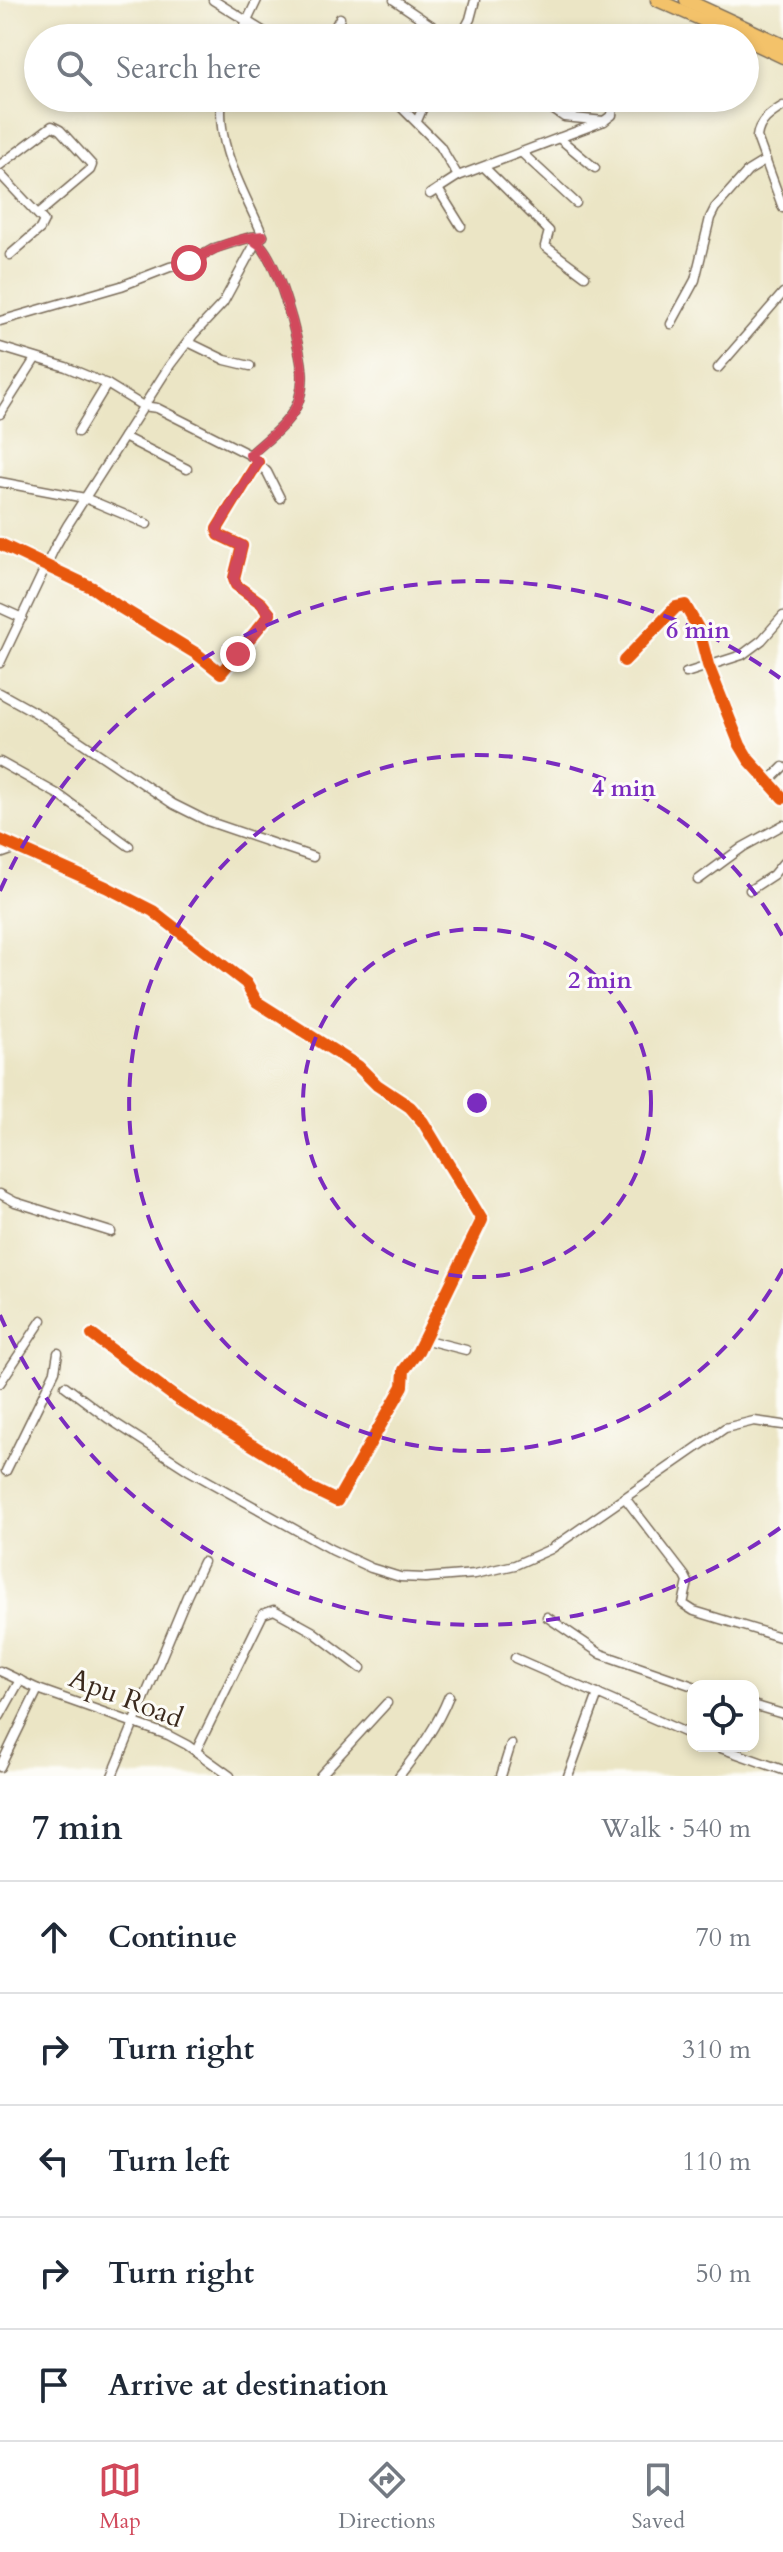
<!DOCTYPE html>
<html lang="en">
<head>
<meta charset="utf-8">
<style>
	body { margin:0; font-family:Cardo,serif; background:#f6f6f7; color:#1f2937 }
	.controls { position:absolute; right:24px; bottom:24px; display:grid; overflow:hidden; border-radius:16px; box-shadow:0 4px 12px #0003 }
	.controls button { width:72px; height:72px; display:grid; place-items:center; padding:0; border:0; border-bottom:2px solid #e0e1e3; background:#fff; color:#1f2937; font:40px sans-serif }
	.stop { position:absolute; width:24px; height:24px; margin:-18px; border:6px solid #d1495b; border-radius:50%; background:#fff }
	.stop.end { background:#d1495b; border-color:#fff; box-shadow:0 2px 8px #0008 }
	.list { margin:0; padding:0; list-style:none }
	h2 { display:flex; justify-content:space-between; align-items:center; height:104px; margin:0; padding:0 32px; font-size:34px }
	h2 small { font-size:26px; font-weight:400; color:#747a83 }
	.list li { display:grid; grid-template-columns:52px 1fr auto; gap:24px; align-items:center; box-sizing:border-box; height:112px; padding:0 32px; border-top:2px solid #e0e1e3 }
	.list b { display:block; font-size:30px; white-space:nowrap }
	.list em { font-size:26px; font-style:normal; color:#747a83 }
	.icon { flex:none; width:44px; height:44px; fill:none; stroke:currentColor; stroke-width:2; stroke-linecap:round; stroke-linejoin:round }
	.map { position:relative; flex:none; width:783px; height:1776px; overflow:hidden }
	.search { position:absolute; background:#fff; box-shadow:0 4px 12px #0003; left:24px; right:24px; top:24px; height:88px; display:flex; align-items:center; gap:20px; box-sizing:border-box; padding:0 28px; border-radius:44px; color:#747a83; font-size:30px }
	.sheet { height:664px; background:#fff }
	nav { display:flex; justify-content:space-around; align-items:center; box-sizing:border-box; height:112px; border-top:2px solid #e0e1e3; background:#fff; font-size:22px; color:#747a83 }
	nav a { display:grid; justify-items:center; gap:4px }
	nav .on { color:#d1495b }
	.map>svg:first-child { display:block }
</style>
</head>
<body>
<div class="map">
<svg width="783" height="1776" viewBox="0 0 783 1776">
	<rect width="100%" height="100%" fill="#fdfcf7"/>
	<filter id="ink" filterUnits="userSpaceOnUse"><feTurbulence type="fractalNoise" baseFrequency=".0125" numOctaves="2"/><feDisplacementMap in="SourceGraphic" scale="16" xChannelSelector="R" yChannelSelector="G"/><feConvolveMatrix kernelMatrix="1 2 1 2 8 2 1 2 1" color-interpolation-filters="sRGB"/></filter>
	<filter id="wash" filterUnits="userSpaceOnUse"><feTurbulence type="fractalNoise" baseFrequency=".006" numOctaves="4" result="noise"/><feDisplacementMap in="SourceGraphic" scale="32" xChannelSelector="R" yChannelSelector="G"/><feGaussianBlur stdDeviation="1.8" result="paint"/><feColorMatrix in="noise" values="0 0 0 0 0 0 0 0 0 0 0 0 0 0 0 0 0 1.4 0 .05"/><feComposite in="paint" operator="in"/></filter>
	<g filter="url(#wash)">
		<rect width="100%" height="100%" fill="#ebe5c5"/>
	</g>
	<g filter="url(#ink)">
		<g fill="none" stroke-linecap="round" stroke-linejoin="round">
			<defs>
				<g id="minor">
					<polyline points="213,0 274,38"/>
					<polyline points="394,0 450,38"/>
					<polyline points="239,38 257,0"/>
					<polyline points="329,38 340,18"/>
					<polyline points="460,38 470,19 475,0"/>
					<path d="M222 98C215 147 245 192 263 236"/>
					<polyline points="392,98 440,146 458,176"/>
					<polyline points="536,98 564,117 604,121"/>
					<path d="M783 106C770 114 759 121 757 137L783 208"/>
					<polyline points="417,121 427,98"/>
					<polyline points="559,138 595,168"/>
					<polyline points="522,153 576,203"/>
					<polyline points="0,165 52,126 60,130 92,165 90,170 38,214"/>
					<polyline points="484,167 549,231 545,246 585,276"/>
					<polyline points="0,174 44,221 40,229 10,255"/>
					<polyline points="438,189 461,226"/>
					<polyline points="430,194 458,176 604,121 612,115 614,98"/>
					<polyline points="0,321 121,286 170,267 189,263 215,248 251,237 262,236"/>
					<polyline points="671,324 695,280 710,218 715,208 748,171 766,160"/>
					<polyline points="188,342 225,360 250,366"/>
					<polyline points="0,347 66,367 107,384 143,406 157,408 250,455 267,472 280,498"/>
					<polyline points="718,368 783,293"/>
					<polyline points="0,414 35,359"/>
					<polyline points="78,432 107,384"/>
					<polyline points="124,437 187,469"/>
					<path d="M250 455C266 440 293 421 299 399 302 390 303 378 302 369 300 345 276 252 256 242"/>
					<polyline points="0,482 85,498 147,524"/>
					<polyline points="0,544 93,588 118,606 197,654 221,673 270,614 261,603 236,585 234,578 242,546 219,535 217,529 258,462"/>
					<polyline points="0,608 22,618"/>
					<polyline points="624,661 676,607 685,605 699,630 708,665 740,745 749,760 783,798"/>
					<polyline points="0,663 54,549 67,526 170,365 193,335 223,303 256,242 263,236"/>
					<polyline points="686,673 742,655 762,640 783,616"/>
					<polyline points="0,693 47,719 173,804 207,821 313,857"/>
					<polyline points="0,762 59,795 129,846"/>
					<polyline points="768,782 783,767"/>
					<polyline points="0,840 106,887 153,911 246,983 257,1002 358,1066 377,1085 410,1107 423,1122 482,1220 418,1351 404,1370 403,1386 337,1501 308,1487 283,1464 179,1400 92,1335"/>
					<polyline points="0,854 17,848"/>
					<polyline points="698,880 743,847 783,825"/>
					<polyline points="750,890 773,875 783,863"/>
					<polyline points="0,1194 15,1202 111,1232"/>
					<polyline points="423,1339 466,1350"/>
					<polyline points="0,1383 42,1320"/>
					<polyline points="65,1386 109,1419 188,1470 332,1550 371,1568 400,1577 425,1578 475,1574 515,1565 551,1549 725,1428 754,1421 783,1425"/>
					<polyline points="6,1471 55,1371 58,1353"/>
					<polyline points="625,1498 685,1576 688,1582 683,1604 694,1611 783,1638"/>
					<polyline points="547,1617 601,1654 693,1686"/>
					<polyline points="515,1658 693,1736"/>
					<polyline points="0,1671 38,1689 168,1735 187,1745 230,1776"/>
					<polyline points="753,1705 783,1714"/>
					<polyline points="0,1716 20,1680"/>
					<polyline points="715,1746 783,1770"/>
					<polyline points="196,1751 263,1614 274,1610 312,1631 361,1668"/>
					<polyline points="0,1767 38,1689"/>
					<polyline points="112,1776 187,1596 203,1562"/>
					<polyline points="320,1776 387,1703"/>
					<path d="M399 1776C419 1751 437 1726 449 1696"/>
					<polyline points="501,1776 511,1744"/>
					<polyline points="568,1776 598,1694"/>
				</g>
				<g id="primary">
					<polyline points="657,0 743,38"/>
					<polyline points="686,0 783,45"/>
					<polyline points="745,39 783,57"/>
				</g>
			</defs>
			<use href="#minor" stroke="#796b58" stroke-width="11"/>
			<use href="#primary" stroke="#796b58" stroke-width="15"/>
			<use href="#minor" stroke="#fff" stroke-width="8"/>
			<use href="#primary" stroke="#f3c26a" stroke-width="12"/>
			<defs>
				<g id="cycleway">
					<polyline points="0,544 93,588 118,606 197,654 221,673 270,614 261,603 236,585 234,578 242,546 219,535 217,529 258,462"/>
					<polyline points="624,661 676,607 685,605 699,630 708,665 740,745 749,760 783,798"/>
					<polyline points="0,840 106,887 153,911 246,983 257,1002 358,1066 377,1085 410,1107 423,1122 482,1220 418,1351 404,1370 403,1386 337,1501 308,1487 283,1464 179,1400 92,1335"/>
				</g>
			</defs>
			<use href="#cycleway" stroke="#fdfcf7" stroke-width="17"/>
			<use href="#cycleway" stroke="#e8590c" stroke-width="12"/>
		</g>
	</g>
	<g fill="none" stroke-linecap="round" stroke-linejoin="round" filter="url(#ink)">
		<path stroke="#d1495b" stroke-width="10" d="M189 263C211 249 237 238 263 236L256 242C276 252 300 345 302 369 303 378 302 390 299 400 292 422 266 440 250 455L258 462 217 529 219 535 242 546 234 578 236 585 261 603 270 614 238 654"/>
	</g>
	<g fill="none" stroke="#7b2cbf" stroke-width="4" stroke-dasharray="14 10">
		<circle cx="477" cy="1103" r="174"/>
		<path d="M783 1269A348 348 0 1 1 783 937"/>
		<path d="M780 1528A522 522 0 0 1 0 1315M0 891A522 522 0 0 1 780 678"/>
	</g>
	<g text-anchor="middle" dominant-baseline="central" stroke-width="6" stroke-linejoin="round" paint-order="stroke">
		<g font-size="28" fill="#3b2a1e" stroke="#fdfcf7">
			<text transform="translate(126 1698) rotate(21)">Apu Road</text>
		</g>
	</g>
	<circle cx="477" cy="1103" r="12" fill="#7b2cbf" stroke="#fdfcf7" stroke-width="4"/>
	<g font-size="24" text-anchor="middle" font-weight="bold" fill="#7b2cbf" stroke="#fdfcf7" stroke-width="6" stroke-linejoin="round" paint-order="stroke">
		<text x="698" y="638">6 min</text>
		<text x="624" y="796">4 min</text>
		<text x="600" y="988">2 min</text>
	</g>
</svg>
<div class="controls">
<button><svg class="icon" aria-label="locate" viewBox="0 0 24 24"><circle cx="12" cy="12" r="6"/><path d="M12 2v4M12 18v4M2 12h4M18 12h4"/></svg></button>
</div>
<div class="stop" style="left:189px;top:263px"></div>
<div class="stop end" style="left:238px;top:654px"></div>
<div class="search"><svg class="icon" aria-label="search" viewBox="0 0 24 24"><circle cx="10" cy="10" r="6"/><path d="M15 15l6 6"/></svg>Search here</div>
</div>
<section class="sheet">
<h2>7 min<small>Walk · 540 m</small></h2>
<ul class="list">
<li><svg class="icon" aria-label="ahead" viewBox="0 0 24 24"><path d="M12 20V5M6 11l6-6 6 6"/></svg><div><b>Continue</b></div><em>70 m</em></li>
<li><svg class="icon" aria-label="right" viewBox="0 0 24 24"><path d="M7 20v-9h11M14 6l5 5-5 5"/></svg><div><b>Turn right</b></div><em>310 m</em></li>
<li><svg class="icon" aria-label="left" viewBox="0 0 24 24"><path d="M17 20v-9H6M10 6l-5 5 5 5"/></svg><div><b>Turn left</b></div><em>110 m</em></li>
<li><svg class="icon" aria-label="right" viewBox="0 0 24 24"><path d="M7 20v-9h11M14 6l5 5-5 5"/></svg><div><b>Turn right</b></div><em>50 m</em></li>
<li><svg class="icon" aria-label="arrive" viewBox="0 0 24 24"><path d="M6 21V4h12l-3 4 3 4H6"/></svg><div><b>Arrive at destination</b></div></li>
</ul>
</section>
<nav>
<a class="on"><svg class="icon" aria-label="map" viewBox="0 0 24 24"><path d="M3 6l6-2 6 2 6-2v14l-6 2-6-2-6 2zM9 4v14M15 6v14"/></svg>Map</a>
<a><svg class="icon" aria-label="directions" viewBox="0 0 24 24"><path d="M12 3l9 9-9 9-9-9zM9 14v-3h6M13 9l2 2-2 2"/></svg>Directions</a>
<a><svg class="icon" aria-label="saved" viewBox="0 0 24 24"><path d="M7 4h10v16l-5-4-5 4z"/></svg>Saved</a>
</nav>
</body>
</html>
